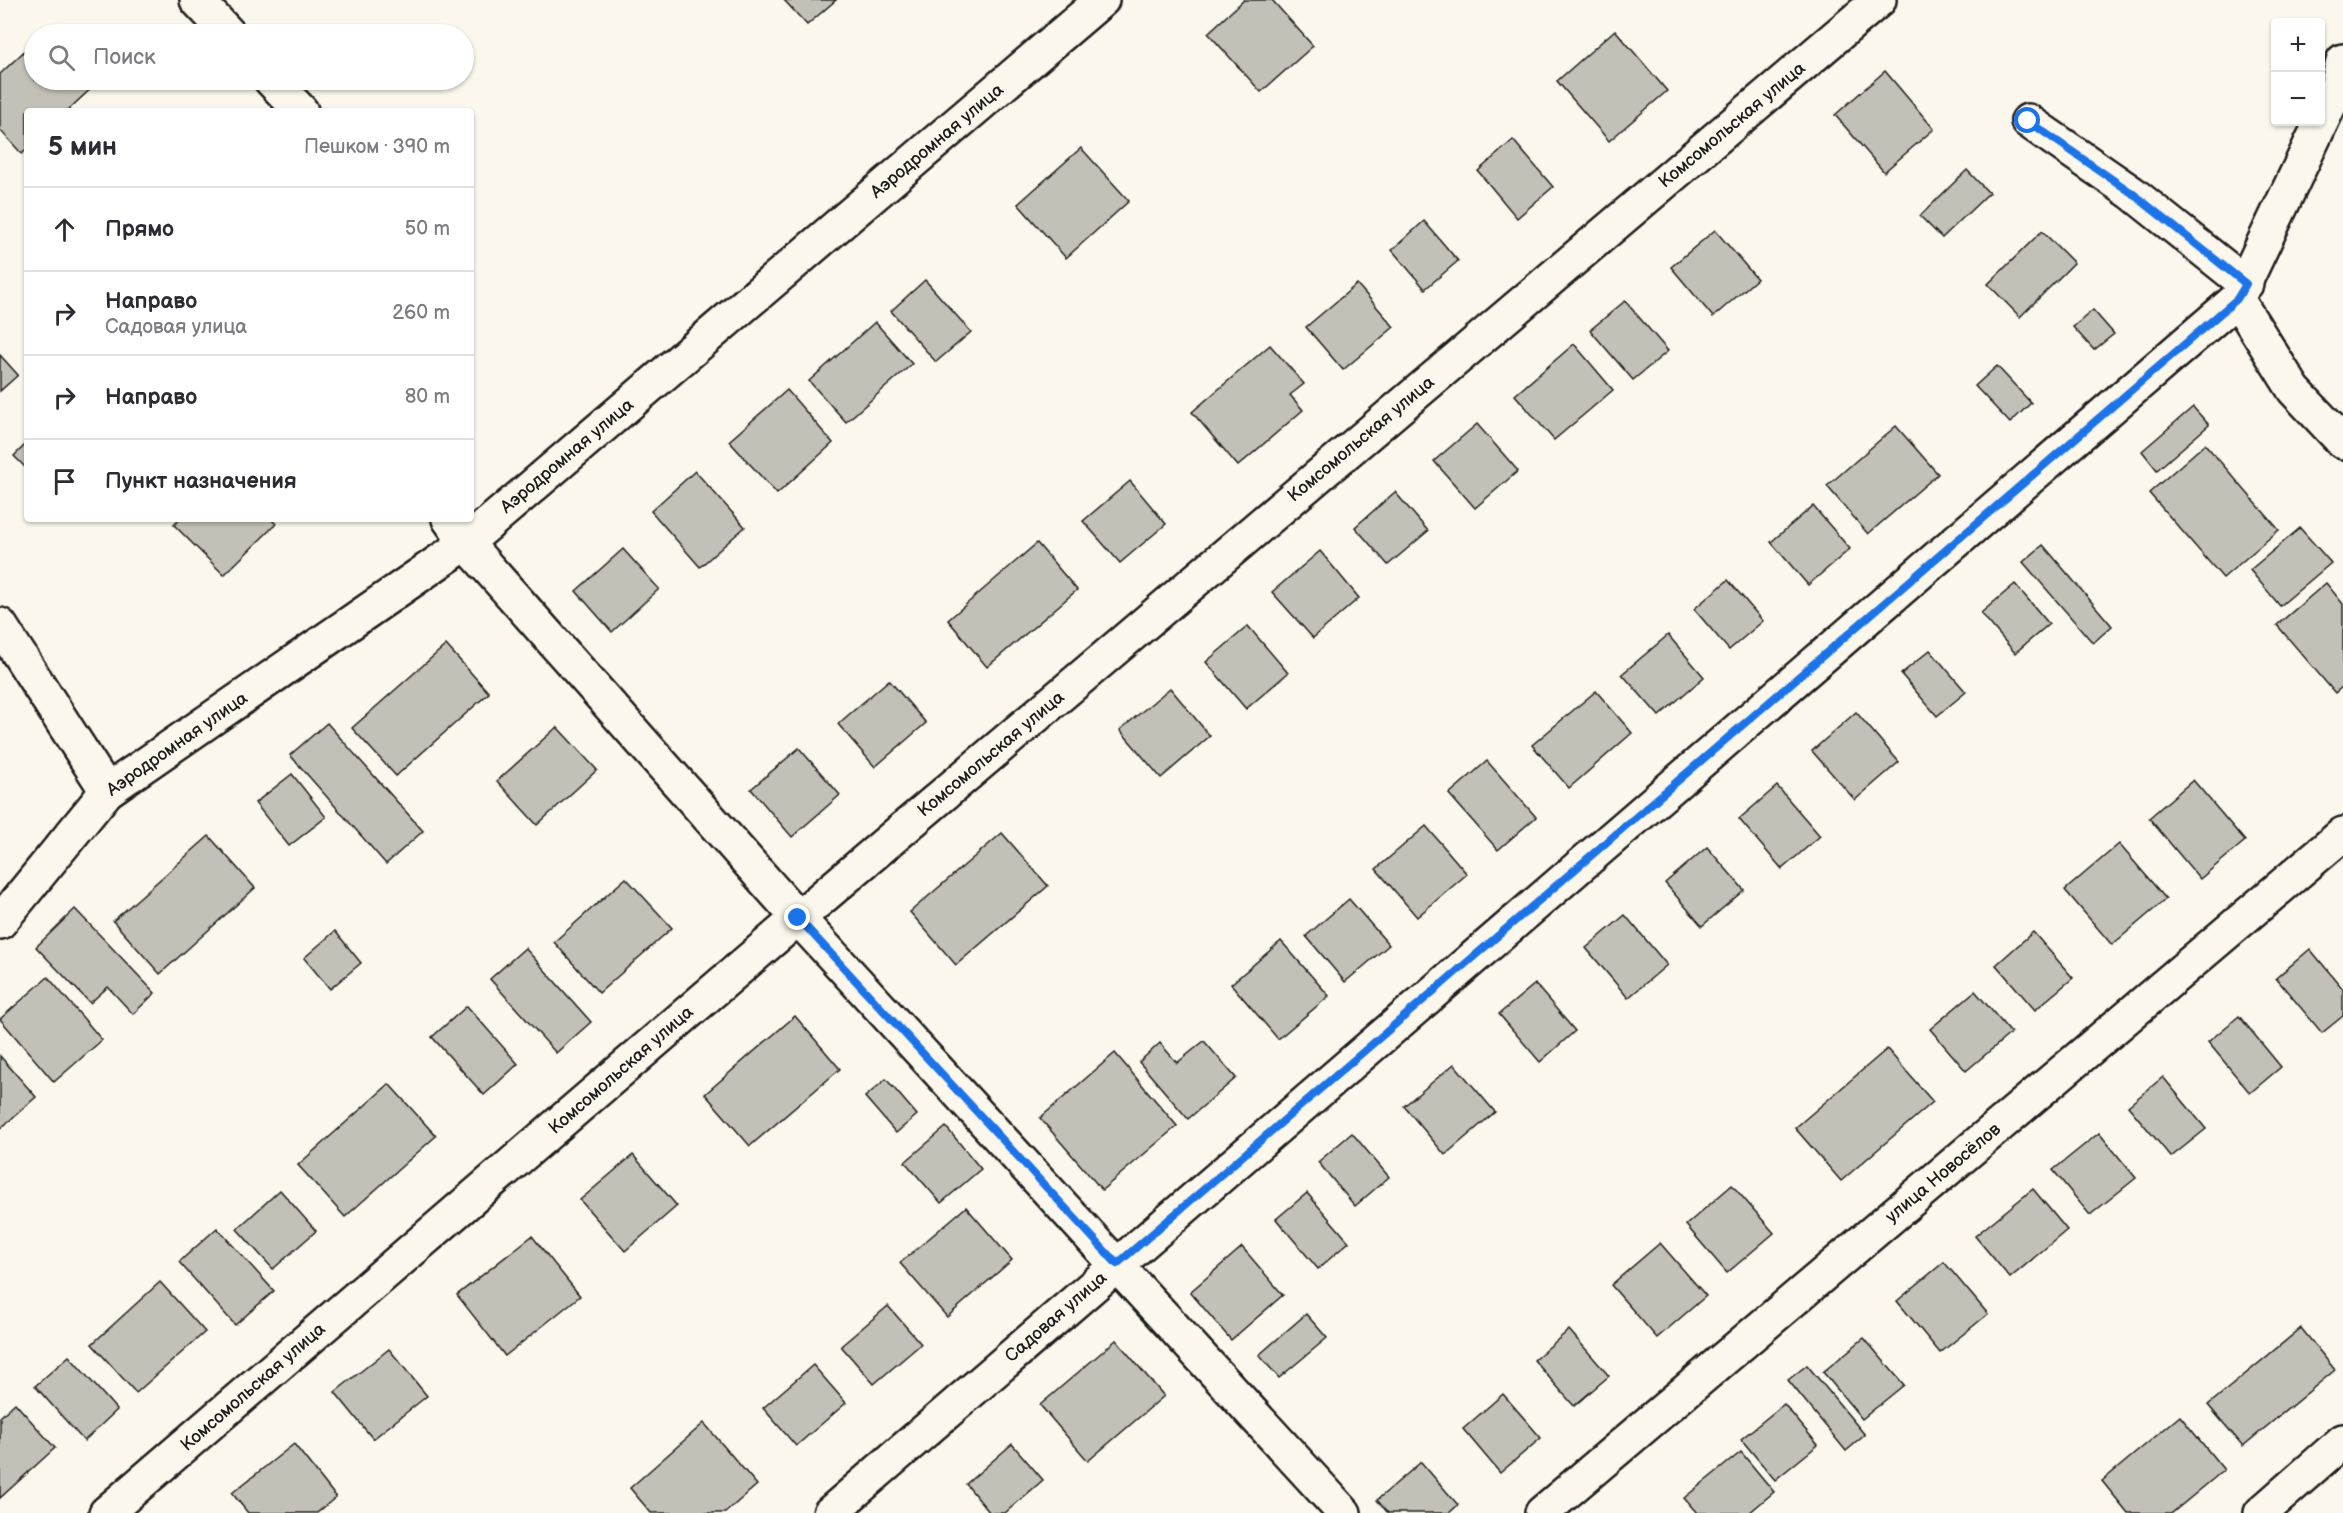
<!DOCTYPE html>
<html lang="ru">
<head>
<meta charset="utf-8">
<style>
	body { margin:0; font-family:"Balsamiq Sans",sans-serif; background:#f2f2f3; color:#2b2b33 }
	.controls { position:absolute; right:18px; top:18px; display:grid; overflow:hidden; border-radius:6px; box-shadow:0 2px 4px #0004 }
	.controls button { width:54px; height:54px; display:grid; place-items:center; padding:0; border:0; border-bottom:2px solid #e1e1e2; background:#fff; color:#2b2b33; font:30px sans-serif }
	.stop { position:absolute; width:18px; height:18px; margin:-14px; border:4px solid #1a73e8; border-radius:50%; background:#fff }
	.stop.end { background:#1a73e8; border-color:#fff; box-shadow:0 2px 6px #0008 }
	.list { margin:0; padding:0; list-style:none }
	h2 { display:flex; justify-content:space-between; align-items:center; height:78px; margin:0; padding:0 24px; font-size:26px }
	h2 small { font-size:20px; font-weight:400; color:#7c7c81 }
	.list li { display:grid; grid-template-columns:39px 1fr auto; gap:18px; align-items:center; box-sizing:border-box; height:84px; padding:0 24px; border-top:2px solid #e1e1e2 }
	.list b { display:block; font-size:22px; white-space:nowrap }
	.list p { margin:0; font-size:20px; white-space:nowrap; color:#7c7c81 }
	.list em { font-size:20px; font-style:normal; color:#7c7c81 }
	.icon { flex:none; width:33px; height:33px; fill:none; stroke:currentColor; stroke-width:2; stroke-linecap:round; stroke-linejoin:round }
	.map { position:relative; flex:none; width:2343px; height:1513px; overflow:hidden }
	.search { position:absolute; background:#fff; box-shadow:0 2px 4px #0004; left:24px; top:24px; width:450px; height:66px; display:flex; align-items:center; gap:15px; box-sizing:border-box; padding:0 21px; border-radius:33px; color:#7c7c81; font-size:22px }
	.panel { position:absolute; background:#fff; box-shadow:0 2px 4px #0004; left:24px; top:108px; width:450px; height:414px; border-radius:6px }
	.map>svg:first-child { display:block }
</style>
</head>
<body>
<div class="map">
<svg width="2343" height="1513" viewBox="0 0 2343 1513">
	<rect width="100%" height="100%" fill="#fbf7ec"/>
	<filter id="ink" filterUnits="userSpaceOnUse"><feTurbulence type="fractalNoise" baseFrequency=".0167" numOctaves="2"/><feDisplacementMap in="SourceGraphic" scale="12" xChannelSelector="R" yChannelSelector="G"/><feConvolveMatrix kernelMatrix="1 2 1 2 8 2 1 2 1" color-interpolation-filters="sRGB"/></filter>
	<g filter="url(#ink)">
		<g fill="#c3c0b8" stroke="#1c1c1c" stroke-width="1.5">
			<polygon points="784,0 836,0 807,25"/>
			<polygon points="1244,0 1272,0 1313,46 1261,92 1208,33"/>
			<polygon points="1615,30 1667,91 1609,141 1557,81"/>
			<polygon points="34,42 34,80 95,80 98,82 67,111 27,111 27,149 22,154 0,130 0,74"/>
			<polygon points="1885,71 1934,129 1884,172 1835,115"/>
			<polygon points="1513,140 1553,187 1517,218 1478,171"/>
			<polygon points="1081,148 1129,201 1066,258 1018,204"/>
			<polygon points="1967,170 1989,193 1942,238 1920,216"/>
			<polygon points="1424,221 1458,261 1425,289 1392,250"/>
			<polygon points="1715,230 1757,279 1713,317 1671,267"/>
			<polygon points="2042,231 2074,263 2020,317 1988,284"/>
			<polygon points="925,280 971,332 936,362 891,311"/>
			<polygon points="1357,284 1394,327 1343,370 1306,327"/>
			<polygon points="1625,301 1668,351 1633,380 1590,330"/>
			<polygon points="2093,310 2114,334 2094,350 2073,327"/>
			<polygon points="875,322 912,364 846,422 809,381"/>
			<polygon points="1574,344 1613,390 1554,440 1515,395"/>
			<polygon points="1270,345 1304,384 1290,395 1303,410 1238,466 1192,412"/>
			<polygon points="0,355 18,375 0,391"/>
			<polygon points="1997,366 2031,403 2010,423 1975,386"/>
			<polygon points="787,390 833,443 777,494 729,441"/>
			<polygon points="2193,407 2209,425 2157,470 2142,451"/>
			<polygon points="1477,424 1518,471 1475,508 1434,461"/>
			<polygon points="1896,426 1938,474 1868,534 1827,486"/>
			<polygon points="27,443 27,469 14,456"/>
			<polygon points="2205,444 2279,530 2223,578 2149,493"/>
			<polygon points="695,471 745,527 700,567 651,511"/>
			<polygon points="1130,481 1166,524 1120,563 1083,521"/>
			<polygon points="1395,492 1428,531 1388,565 1355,527"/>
			<polygon points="1813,506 1850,549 1808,585 1771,542"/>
			<polygon points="180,519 271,519 276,524 224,575 174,525"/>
			<polygon points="2300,528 2331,563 2280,606 2250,570"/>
			<polygon points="1037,543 1077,590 987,667 948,620"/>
			<polygon points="2043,545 2112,626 2093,643 2023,562"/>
			<polygon points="623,549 659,589 612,632 576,591"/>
			<polygon points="1320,551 1359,598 1313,638 1272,592"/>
			<polygon points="1728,580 1763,621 1729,650 1694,609"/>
			<polygon points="2326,583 2343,604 2343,686 2335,693 2277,625"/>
			<polygon points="2015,584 2049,624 2015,653 1981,613"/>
			<polygon points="1248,626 1288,673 1246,709 1206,662"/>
			<polygon points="1668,635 1704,677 1659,716 1622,674"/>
			<polygon points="446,645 489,693 396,776 352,728"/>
			<polygon points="1930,650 1966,692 1937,716 1901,674"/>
			<polygon points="889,680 926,723 875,767 838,724"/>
			<polygon points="1170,688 1210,736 1161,778 1120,730"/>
			<polygon points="1596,691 1632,733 1569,788 1532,745"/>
			<polygon points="1856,712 1899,762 1855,800 1812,751"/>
			<polygon points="327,723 423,831 386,864 290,755"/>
			<polygon points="557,727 597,770 537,825 497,781"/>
			<polygon points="799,748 840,795 792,837 751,789"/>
			<polygon points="1487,761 1536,817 1498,850 1449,794"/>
			<polygon points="292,774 326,817 289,846 255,803"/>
			<polygon points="2193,780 2245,841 2200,879 2149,818"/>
			<polygon points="1777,786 1820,836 1782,869 1739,819"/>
			<polygon points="1426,826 1467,874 1417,917 1376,869"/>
			<polygon points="1002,833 1048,886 956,965 910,912"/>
			<polygon points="209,836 255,888 160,974 113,921"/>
			<polygon points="2119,844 2166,899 2112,945 2065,890"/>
			<polygon points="1707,847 1744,890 1702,926 1665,883"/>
			<polygon points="626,878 672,928 599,993 554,942"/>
			<polygon points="1349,899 1389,945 1345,982 1306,936"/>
			<polygon points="75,909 155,993 133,1014 108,987 90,1003 36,947"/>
			<polygon points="1625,915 1667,965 1628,998 1586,948"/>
			<polygon points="335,931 361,963 330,989 304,958"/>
			<polygon points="2033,932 2073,978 2035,1010 1996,965"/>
			<polygon points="1281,941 1329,996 1278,1039 1231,984"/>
			<polygon points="525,948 591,1022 556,1053 490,979"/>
			<polygon points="2310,949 2343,989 2343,1016 2322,1033 2276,978"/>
			<polygon points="48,977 102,1040 54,1082 0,1019"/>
			<polygon points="1535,984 1575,1031 1540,1062 1499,1014"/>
			<polygon points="1975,991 2011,1033 1966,1071 1930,1029"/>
			<polygon points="467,1006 518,1064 484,1095 432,1037"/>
			<polygon points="795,1016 840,1069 750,1146 705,1094"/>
			<polygon points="2239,1016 2281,1067 2250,1093 2208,1042"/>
			<polygon points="1204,1041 1236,1078 1188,1119 1139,1062 1160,1043 1177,1063"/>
			<polygon points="1887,1049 1933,1102 1841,1181 1795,1128"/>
			<polygon points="1115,1053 1177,1126 1102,1190 1040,1118"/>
			<polygon points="0,1056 36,1097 0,1129"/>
			<polygon points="1454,1064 1495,1112 1445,1155 1404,1106"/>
			<polygon points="2163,1077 2206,1129 2171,1157 2128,1106"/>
			<polygon points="886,1079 917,1115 896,1133 865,1097"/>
			<polygon points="389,1084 436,1136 345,1217 298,1165"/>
			<polygon points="946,1127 981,1169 941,1203 905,1162"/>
			<polygon points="1352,1133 1389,1177 1355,1206 1318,1162"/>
			<polygon points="2099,1133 2136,1178 2090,1215 2053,1170"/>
			<polygon points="633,1155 677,1206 625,1251 580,1200"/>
			<polygon points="1732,1185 1774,1233 1727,1273 1686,1225"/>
			<polygon points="2033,1189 2067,1230 2010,1278 1975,1236"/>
			<polygon points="280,1190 316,1231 273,1269 237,1229"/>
			<polygon points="1307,1193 1349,1242 1318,1269 1276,1219"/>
			<polygon points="966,1207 1012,1260 947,1317 900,1263"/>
			<polygon points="217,1228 274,1291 235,1325 179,1262"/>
			<polygon points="532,1236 580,1296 505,1356 457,1295"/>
			<polygon points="1660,1243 1706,1296 1657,1338 1611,1285"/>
			<polygon points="1242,1247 1283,1295 1231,1340 1190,1292"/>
			<polygon points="1944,1262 1988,1314 1940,1353 1897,1301"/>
			<polygon points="160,1282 205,1332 136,1393 92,1344"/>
			<polygon points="888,1306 921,1344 874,1384 841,1346"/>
			<polygon points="1306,1314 1327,1338 1279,1378 1259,1355"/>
			<polygon points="2301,1328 2335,1370 2243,1446 2208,1405"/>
			<polygon points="1569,1330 1609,1376 1574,1406 1534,1360"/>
			<polygon points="1864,1338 1904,1385 1862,1419 1823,1372"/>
			<polygon points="1116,1340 1164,1396 1088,1461 1040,1405"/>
			<polygon points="389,1349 427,1396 373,1439 335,1392"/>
			<polygon points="69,1356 117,1410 84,1441 35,1386"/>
			<polygon points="813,1365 846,1403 796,1446 763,1408"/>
			<polygon points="1807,1365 1865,1435 1846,1451 1788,1380"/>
			<polygon points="1503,1394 1541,1438 1500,1473 1463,1429"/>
			<polygon points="15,1403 55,1448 0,1498 0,1417"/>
			<polygon points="1784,1404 1818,1445 1775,1480 1741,1439"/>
			<polygon points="2180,1416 2224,1470 2172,1513 2128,1513 2102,1481"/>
			<polygon points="704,1423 757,1485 725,1513 651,1513 630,1488"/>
			<polygon points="294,1444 336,1497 317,1513 248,1513 232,1493"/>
			<polygon points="1012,1444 1043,1480 1005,1513 990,1513 966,1484"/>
			<polygon points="1741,1452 1774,1492 1749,1513 1697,1513 1684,1498"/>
			<polygon points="1421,1462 1458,1505 1449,1513 1388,1513 1377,1500"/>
		</g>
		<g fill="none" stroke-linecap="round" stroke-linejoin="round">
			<defs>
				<g id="minor">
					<polyline points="197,0 229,34"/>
					<polyline points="271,80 301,111"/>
					<polyline points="2028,121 2132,193 2246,284"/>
					<polyline points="2237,299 2294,390 2343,442"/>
					<polyline points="449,519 466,543 798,918 1344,1513"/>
					<polyline points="0,625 107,791"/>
					<polyline points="0,922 107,791 466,543 1102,0"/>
					<polyline points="106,1513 798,918 1879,0"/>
					<polyline points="830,1513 2237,299 2336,91 2343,61"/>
					<polyline points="1542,1513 2343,834"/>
					<polyline points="2261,1513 2343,1441"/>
				</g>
			</defs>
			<use href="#minor" stroke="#1c1c1c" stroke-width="38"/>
			<use href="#minor" stroke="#fbf7ec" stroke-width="33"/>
		</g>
	</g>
	<g fill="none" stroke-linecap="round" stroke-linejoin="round" filter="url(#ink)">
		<polyline stroke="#1a73e8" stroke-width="8" points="798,918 1117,1264 2237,299 2246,284 2132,193 2028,121"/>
	</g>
	<g text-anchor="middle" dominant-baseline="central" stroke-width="5" stroke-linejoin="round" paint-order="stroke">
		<g font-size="18" fill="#1c1c1c" stroke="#fbf7ec">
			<text transform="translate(1732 125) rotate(-40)">Комсомольская улица</text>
			<text transform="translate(937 141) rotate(-40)">Аэродромная улица</text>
			<text transform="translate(1361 439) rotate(-40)">Комсомольская улица</text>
			<text transform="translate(567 456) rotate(-40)">Аэродромная улица</text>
			<text transform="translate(177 744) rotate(-35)">Аэродромная улица</text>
			<text transform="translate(991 754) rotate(-40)">Комсомольская улица</text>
			<text transform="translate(621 1070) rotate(-41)">Комсомольская улица</text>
			<text transform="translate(1943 1173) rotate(-40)">улица Новосёлов</text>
			<text transform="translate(1056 1317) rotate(-41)">Садовая улица</text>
			<text transform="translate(253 1387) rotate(-41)">Комсомольская улица</text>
		</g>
	</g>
</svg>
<div class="controls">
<button>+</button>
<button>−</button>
</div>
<div class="stop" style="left:2028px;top:121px"></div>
<div class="stop end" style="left:798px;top:918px"></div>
<div class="search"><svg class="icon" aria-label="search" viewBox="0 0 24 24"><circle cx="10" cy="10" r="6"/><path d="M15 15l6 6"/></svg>Поиск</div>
<section class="panel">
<h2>5 мин<small>Пешком · 390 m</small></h2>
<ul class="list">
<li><svg class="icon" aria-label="ahead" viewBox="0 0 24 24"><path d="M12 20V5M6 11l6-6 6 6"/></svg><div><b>Прямо</b></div><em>50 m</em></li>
<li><svg class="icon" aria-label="right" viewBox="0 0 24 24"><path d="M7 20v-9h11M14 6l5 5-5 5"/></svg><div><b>Направо</b><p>Садовая улица</p></div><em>260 m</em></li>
<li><svg class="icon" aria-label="right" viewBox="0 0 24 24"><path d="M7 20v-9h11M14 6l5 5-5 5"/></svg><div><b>Направо</b></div><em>80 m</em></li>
<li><svg class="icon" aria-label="arrive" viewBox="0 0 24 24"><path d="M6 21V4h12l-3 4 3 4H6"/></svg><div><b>Пункт назначения</b></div></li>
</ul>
</section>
</div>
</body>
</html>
